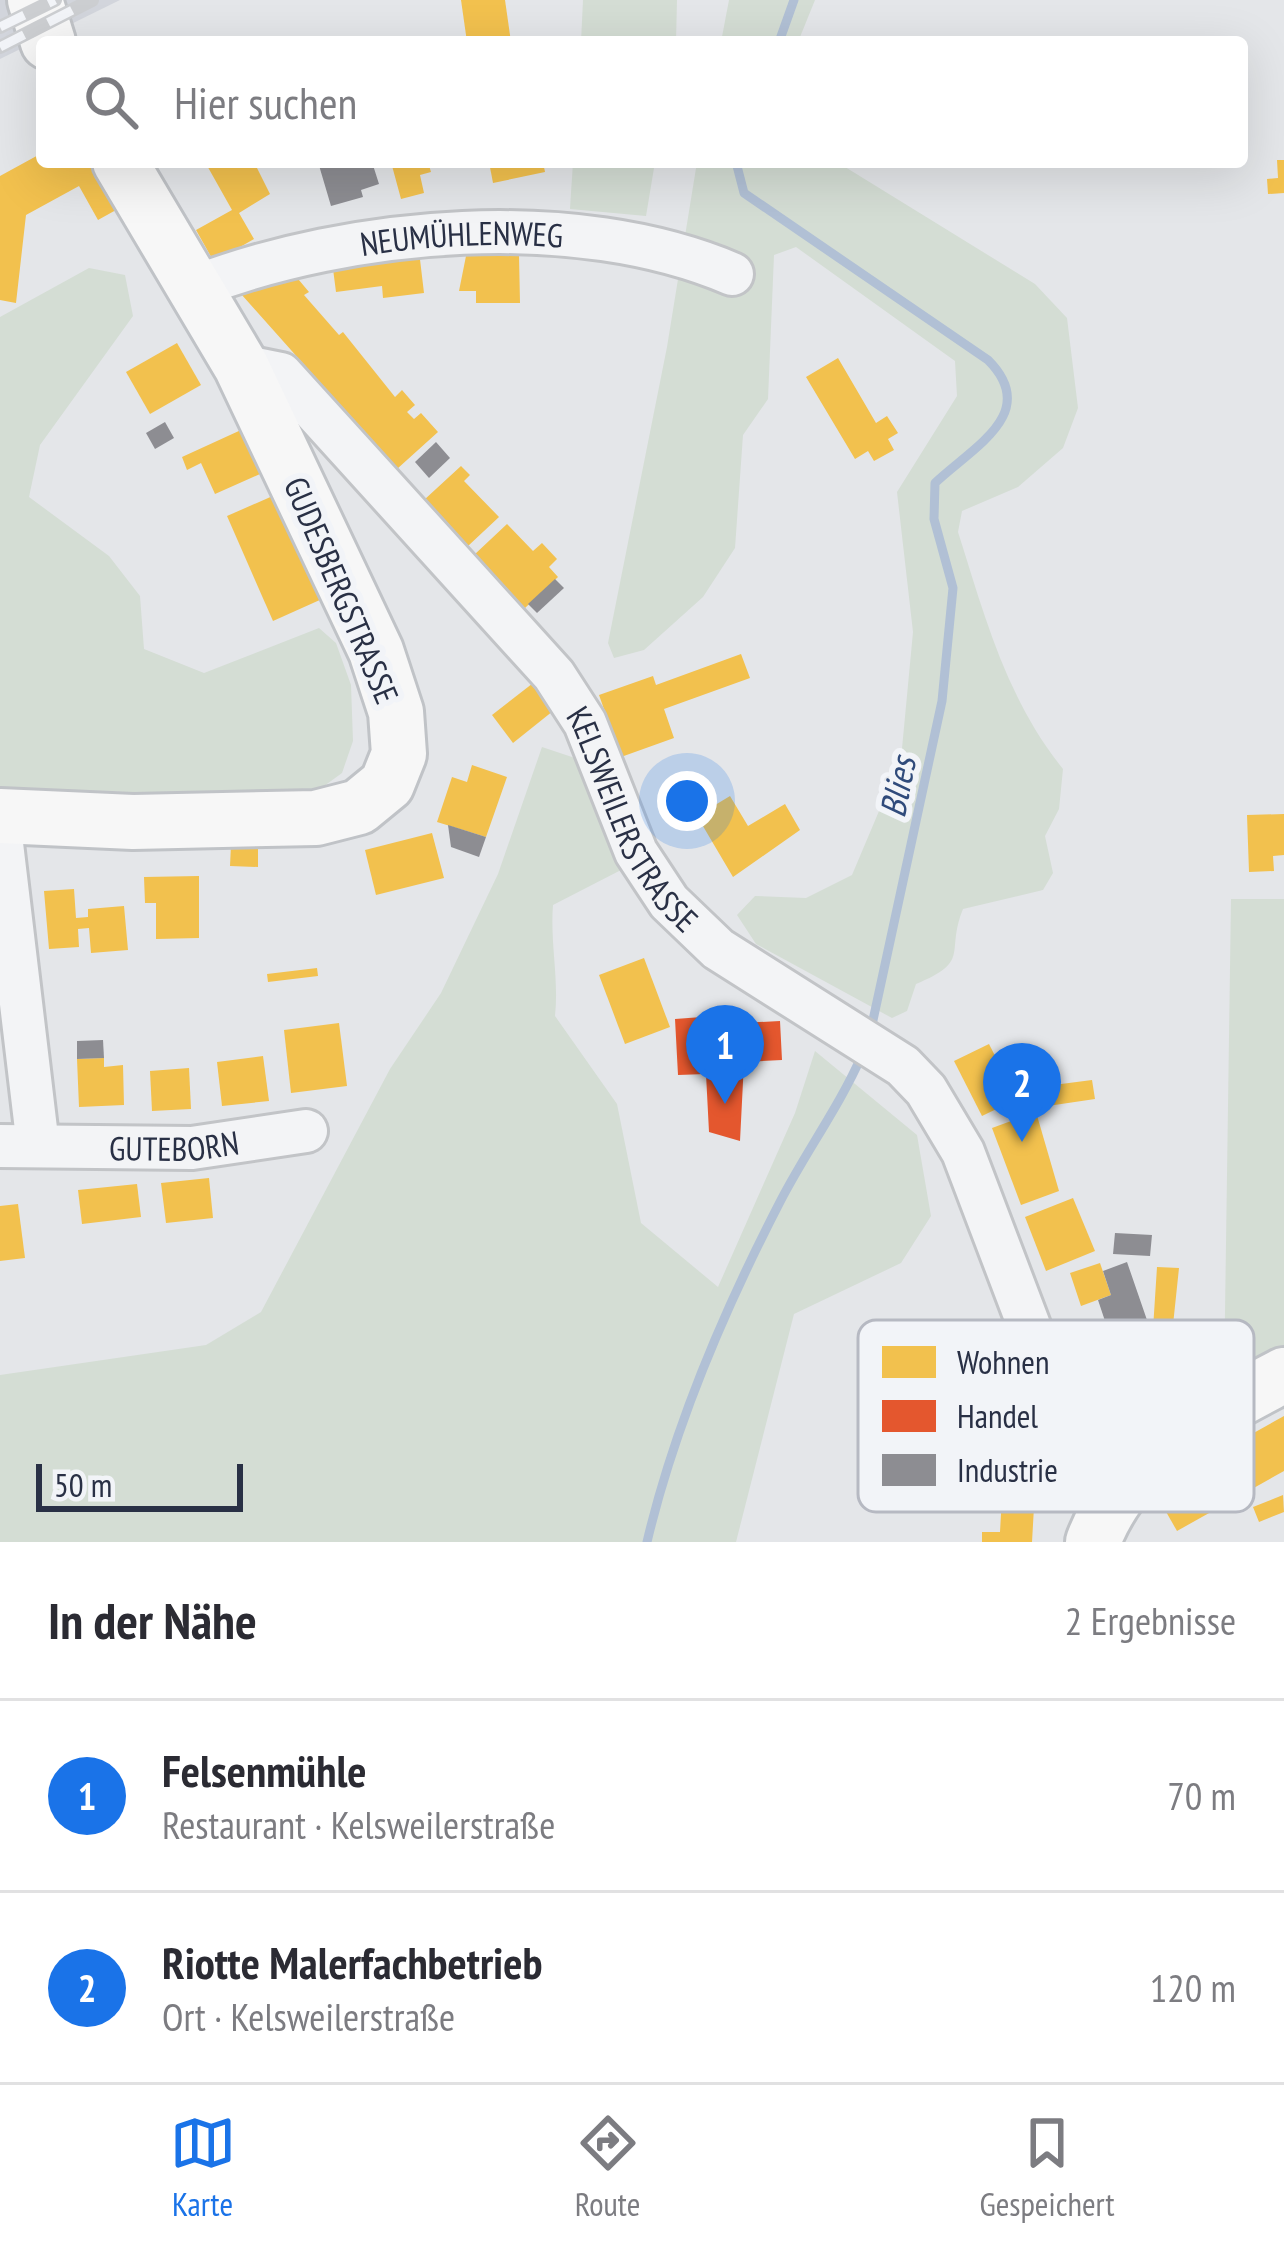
<!DOCTYPE html>
<html lang="de">
<head>
<meta charset="utf-8">
<style>
	body { margin:0; font-family:"PT Sans Narrow",sans-serif; background:#f2f2f3; color:#2b2b33 }
	.scale { position:absolute; left:36px; bottom:30px; width:207px; box-sizing:border-box; padding-left:12px; border:6px solid #293045; border-top:0; font-size:33px; line-height:42px; white-space:nowrap; color:#293045; -webkit-text-stroke:9px #f2f4f8; paint-order:stroke }
	.you { position:absolute; left:687px; top:801px; width:42px; height:42px; margin:-30px; border:9px solid #fff; border-radius:50%; background:#1a73e8; box-shadow:0 0 0 18px #1a73e833 }
	.badge { display:grid; place-items:center; width:78px; height:78px; border-radius:50%; background:#1a73e8; color:#fff; font-size:39px; font-weight:700 }
	.pin { position:absolute; translate:-50% -99px; filter:drop-shadow(0 3px 6px #0008) }
	.pin::after { content:''; position:absolute; top:63px; width:42px; height:36px; background:inherit; clip-path:polygon(0 0,100% 0,50% 100%) }
	.list { margin:0; padding:0; list-style:none }
	h2 { display:flex; justify-content:space-between; align-items:center; height:156px; margin:0; padding:0 48px; font-size:51px }
	h2 small { font-size:39px; font-weight:400; color:#7c7c81 }
	.list li { display:grid; grid-template-columns:78px 1fr auto; gap:36px; align-items:center; box-sizing:border-box; height:192px; padding:0 48px; border-top:3px solid #e1e1e2 }
	.list b { display:block; font-size:45px; white-space:nowrap }
	.list p { margin:0; font-size:39px; white-space:nowrap; color:#7c7c81 }
	.list em { font-size:39px; font-style:normal; color:#7c7c81 }
	.icon { flex:none; width:66px; height:66px; fill:none; stroke:currentColor; stroke-width:2; stroke-linecap:round; stroke-linejoin:round }
	.map { position:relative; flex:none; width:1284px; height:1542px; overflow:hidden }
	.search { position:absolute; background:#fff; box-shadow:0 12px 48px #0002; left:36px; right:36px; top:36px; height:132px; display:flex; align-items:center; gap:30px; box-sizing:border-box; padding:0 42px; border-radius:12px; color:#7c7c81; font-size:45px }
	.sheet { height:540px; background:#fff }
	nav { display:flex; justify-content:space-around; align-items:center; box-sizing:border-box; height:168px; border-top:3px solid #e1e1e2; background:#fff; font-size:33px; color:#7c7c81 }
	nav a { display:grid; justify-items:center; gap:6px }
	nav .on { color:#1a73e8 }
	.map>svg:first-child { display:block }
</style>
</head>
<body>
<div class="map">
<svg width="1284" height="1542" viewBox="0 0 1284 1542">
	<rect width="100%" height="100%" fill="#e4e6e9"/>
	<polygon fill="#d2d5dc" points="0,0 120,0 0,59"/>
	<g fill="#d4ddd4">
		<polygon points="583,0 677,0 676,42 581,42"/>
		<polygon points="729,0 815,0 798,42 721,42"/>
		<polygon points="573,162 655,162 646,216 570,209"/>
		<path d="M697 162H837L1035 284 1067 318 1078 408 1063 448 1018 487 962 511 958 532C985 617 1006 698 1063 769L1059 809 1045 836 1053 873 1043 890 963 909C945 953 972 961 916 984L907 1011 892 1018 756 944 737 915 755 896 806 898 852 875 901 759 913 632 897 492 957 396 955 361 796 247 774 255 768 399 743 435 735 548 703 597 644 650 614 658 608 643 667 347Z"/>
		<polygon points="89,268 125,275 133,316 40,445 29,497 109,556 140,596 144,649 204,673 319,628 336,643 351,685 353,741 342,773 320,789 187,794 0,788 0,317"/>
		<path d="M542 747 578 759 621 870 553 905C550 943 559 978 555 1016L617 1104 641 1223 718 1287 795 1113 815 1051 917 1135 931 1216 901 1263 794 1314 736 1542H0V1375L206 1345 261 1312 390 1069 441 993 498 874Z"/>
		<polygon points="1231,899 1284,899 1284,1348 1224,1381"/>
	</g>
	<g fill="#f2c14e">
		<polygon points="461,0 505,0 511,42 467,42"/>
		<polygon points="42,153 42,162 90,162 116,210 98,220 79,186 26,215 16,303 0,300 0,176"/>
		<polygon points="1277,160 1284,160 1284,193 1268,194 1267,179 1278,178"/>
		<polygon points="205,162 254,162 270,194 239,213 254,239 214,262 196,230 232,210"/>
		<polygon points="391,162 428,162 431,172 420,175 424,193 401,199"/>
		<polygon points="489,162 543,162 545,172 493,183"/>
		<polygon points="419,251 424,293 383,298 382,286 336,292 332,261"/>
		<polygon points="519,255 520,303 476,303 476,291 459,291 466,256"/>
		<polygon points="288,267 309,292 304,295 339,335 343,332 395,397 402,390 415,405 407,412 414,419 421,413 438,432 397,469 233,285"/>
		<polygon points="177,343 201,385 150,414 126,372"/>
		<polygon points="838,358 876,423 887,416 898,433 888,439 894,450 874,461 868,451 855,459 806,377"/>
		<polygon points="241,430 260,474 215,494 201,463 187,470 182,457"/>
		<polygon points="461,466 470,475 464,481 499,517 468,546 424,500"/>
		<polygon points="275,495 322,599 273,621 227,516"/>
		<polygon points="507,524 533,551 542,543 557,559 549,567 558,577 525,608 474,555"/>
		<polygon points="741,654 750,678 664,709 674,738 621,757 599,695 653,676 656,685"/>
		<polygon points="537,680 558,707 513,743 492,715"/>
		<polygon points="472,765 507,777 486,837 437,822 452,777 467,782"/>
		<polygon points="730,796 748,826 785,804 800,830 733,877 697,816"/>
		<polygon points="1284,814 1284,855 1273,856 1274,871 1249,872 1247,815"/>
		<polygon points="432,833 444,878 376,895 365,850"/>
		<polygon points="231,845 258,847 258,867 230,866"/>
		<polygon points="199,876 199,938 156,939 156,903 145,903 144,877"/>
		<polygon points="74,889 76,918 88,917 88,909 124,906 128,950 91,953 89,928 78,929 79,947 49,949 44,891"/>
		<polygon points="644,958 670,1027 625,1044 599,975"/>
		<polygon points="317,968 318,976 268,982 267,974"/>
		<polygon points="339,1023 347,1086 291,1093 284,1030"/>
		<polygon points="989,1044 1017,1099 982,1116 954,1061"/>
		<polygon points="263,1056 269,1101 222,1106 217,1062"/>
		<polygon points="104,1058 104,1067 123,1065 124,1105 79,1107 77,1059"/>
		<polygon points="189,1068 191,1109 152,1111 150,1071"/>
		<polygon points="1092,1080 1095,1099 1041,1107 1038,1087"/>
		<polygon points="1036,1112 1059,1191 1021,1205 992,1128"/>
		<polygon points="209,1178 213,1218 166,1223 161,1183"/>
		<polygon points="137,1184 141,1217 82,1224 78,1190"/>
		<polygon points="1073,1198 1095,1251 1046,1271 1025,1217"/>
		<polygon points="18,1204 25,1258 0,1261 0,1206"/>
		<polygon points="1100,1263 1111,1295 1081,1306 1070,1273"/>
		<polygon points="1157,1267 1179,1268 1173,1325 1226,1329 1223,1370 1167,1366 1169,1330 1153,1329"/>
		<polygon points="1284,1416 1284,1471 1177,1531 1153,1489"/>
		<polygon points="987,1417 1039,1420 1032,1542 982,1542 982,1532 1000,1532 1002,1496 983,1495"/>
		<polygon points="1283,1495 1284,1512 1259,1522 1253,1507"/>
	</g>
	<polygon fill="#e4572e" points="702,1017 702,1025 780,1021 782,1060 744,1062 740,1141 709,1132 706,1074 678,1075 675,1019"/>
	<g fill="#8d8d92">
		<polygon points="318,162 372,162 379,184 361,190 363,197 331,206"/>
		<polygon points="165,422 174,438 155,449 146,433"/>
		<polygon points="436,442 450,458 429,478 415,462"/>
		<polygon points="555,579 564,588 537,613 528,604"/>
		<polygon points="448,825 486,837 479,857 451,847"/>
		<polygon points="103,1040 104,1058 77,1059 77,1041"/>
		<polygon points="1115,1233 1152,1235 1150,1256 1113,1254"/>
		<polygon points="1127,1262 1147,1320 1109,1333 1098,1300 1111,1295 1103,1271"/>
	</g>
	<g fill="none" stroke-linecap="round" stroke-linejoin="round">
		<g stroke="#b1c0d5" stroke-width="9">
			<polyline points="779,42 794,0"/>
			<path d="M736 162 744 193 988 360C1041 413 973 447 935 483L934 519 953 588 942 701 870 1034"/>
			<path d="M647 1542C675 1424 725 1308 781 1200 807 1150 839 1107 862 1055"/>
		</g>
		<defs>
			<g id="minor">
				<path id="s1" d="M195 287C351 227 575 207 732 274"/>
				<path id="s2" d="M241 366 281 374 554 675 585 723 636 852 669 902 718 949 903 1066 926 1090 963 1152 1053 1389 1076 1426 1131 1473"/>
				<polyline points="0,827 38,1146"/>
				<path id="s3" d="M0 1146 192 1148 306 1131"/>
			</g>
			<g id="major">
				<polyline points="35,0 48,42"/>
				<polyline points="0,816 133,822 316,818 359,807 387,784 399,754 396,712 376,651 241,366 120,162"/>
				<path d="M1093 1542C1126 1454 1205 1417 1284 1375"/>
			</g>
		</defs>
		<use href="#minor" stroke="#c2c4c7" stroke-width="48"/>
		<use href="#major" stroke="#c0c3c7" stroke-width="60"/>
		<use href="#minor" stroke="#f3f4f6" stroke-width="42"/>
		<use href="#major" stroke="#f7f7f7" stroke-width="54"/>
		<defs>
			<g id="rail">
				<polyline points="0,27 55,0"/>
				<polyline points="0,47 92,0"/>
			</g>
		</defs>
		<use href="#rail" stroke="#ccced1" stroke-width="14"/>
		<use href="#rail" stroke="#f2f4f8" stroke-width="9" stroke-dasharray="27" stroke-linecap="butt"/>
	</g>
	<g text-anchor="middle" dominant-baseline="central" stroke-width="12" stroke-linejoin="round" paint-order="stroke">
		<g font-size="33" fill="#293045" stroke="#f2f4f8">
			<text stroke="none"><textPath href="#s1" startOffset="273">NEUMÜHLENWEG</textPath></text>
			<text transform="translate(342 590) rotate(67)">GUDESBERGSTRASSE</text>
			<text stroke="none"><textPath href="#s2" startOffset="612">KELSWEILERSTRASSE</textPath></text>
			<text stroke="none"><textPath href="#s3" startOffset="174">GUTEBORN</textPath></text>
		</g>
		<g font-size="36" font-style="italic" fill="#304b7b" stroke="#f2f4f8">
			<text transform="translate(897 787) rotate(-79)">Blies</text>
		</g>
	</g>
	<rect x="858" y="1320" width="396" height="192" rx="18" fill="#f2f4f8" stroke="#b6b9c2" stroke-width="3"/>
	<rect x="882" y="1346" width="54" height="32" fill="#f2c14e"/>
	<rect x="882" y="1400" width="54" height="32" fill="#e4572e"/>
	<rect x="882" y="1454" width="54" height="32" fill="#8d8d92"/>
	<g font-size="33" fill="#293045">
		<text x="957" y="1374">Wohnen</text>
		<text x="957" y="1428">Handel</text>
		<text x="957" y="1482">Industrie</text>
	</g>
</svg>
<div class="scale">50 m</div>
<div class="you"></div>
<div class="pin badge" style="left:725px;top:1104px">1</div>
<div class="pin badge" style="left:1022px;top:1142px">2</div>
<div class="search"><svg class="icon" aria-label="search" viewBox="0 0 24 24"><circle cx="10" cy="10" r="6"/><path d="M15 15l6 6"/></svg>Hier suchen</div>
</div>
<section class="sheet">
<h2>In der Nähe<small>2 Ergebnisse</small></h2>
<ul class="list">
<li><span class="badge">1</span><div><b>Felsenmühle</b><p>Restaurant · Kelsweilerstraße</p></div><em>70 m</em></li>
<li><span class="badge">2</span><div><b>Riotte Malerfachbetrieb</b><p>Ort · Kelsweilerstraße</p></div><em>120 m</em></li>
</ul>
</section>
<nav>
<a class="on"><svg class="icon" aria-label="map" viewBox="0 0 24 24"><path d="M3 6l6-2 6 2 6-2v14l-6 2-6-2-6 2zM9 4v14M15 6v14"/></svg>Karte</a>
<a><svg class="icon" aria-label="directions" viewBox="0 0 24 24"><path d="M12 3l9 9-9 9-9-9zM9 14v-3h6M13 9l2 2-2 2"/></svg>Route</a>
<a><svg class="icon" aria-label="saved" viewBox="0 0 24 24"><path d="M7 4h10v16l-5-4-5 4z"/></svg>Gespeichert</a>
</nav>
</body>
</html>
